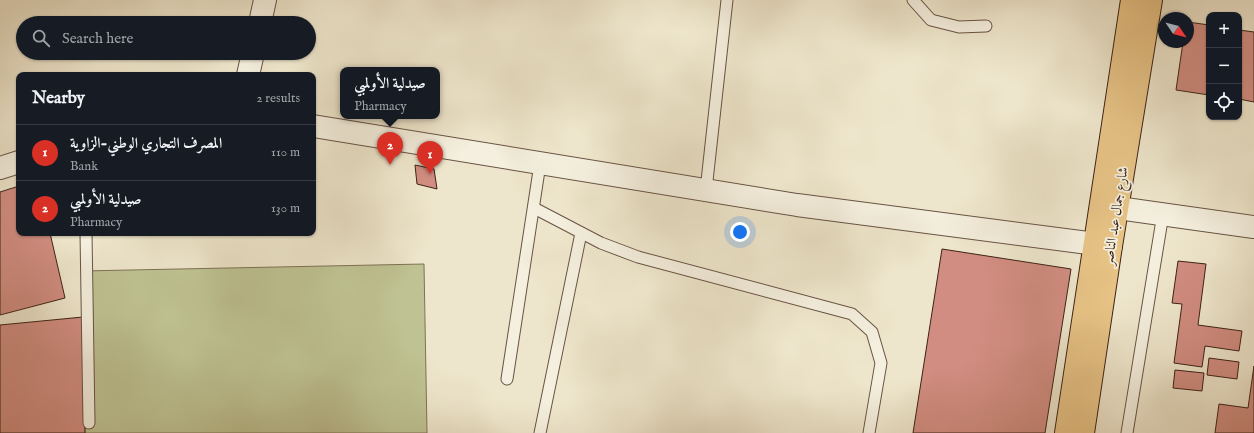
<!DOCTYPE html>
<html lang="en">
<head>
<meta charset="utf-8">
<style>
	body { margin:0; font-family:"IM FELL English",Amiri,serif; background:#20242c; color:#f1f3f6 }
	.controls { position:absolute; right:12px; top:12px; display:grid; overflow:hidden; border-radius:8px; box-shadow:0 1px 3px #0004 }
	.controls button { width:36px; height:36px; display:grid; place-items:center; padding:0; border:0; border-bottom:1px solid #363941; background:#171b24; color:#f1f3f6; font:20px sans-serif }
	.compass { position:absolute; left:1158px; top:12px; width:36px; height:36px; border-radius:50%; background:#171b24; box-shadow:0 1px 3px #0004; rotate:125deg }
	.you { position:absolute; left:740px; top:232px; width:14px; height:14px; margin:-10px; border:3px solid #fff; border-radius:50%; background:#1a73e8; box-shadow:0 0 0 6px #1a73e833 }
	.badge { display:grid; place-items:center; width:26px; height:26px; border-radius:50%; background:#d93025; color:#fff; font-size:13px; font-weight:700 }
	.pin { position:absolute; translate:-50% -33px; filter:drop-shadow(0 1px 2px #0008) }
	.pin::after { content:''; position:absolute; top:21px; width:14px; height:12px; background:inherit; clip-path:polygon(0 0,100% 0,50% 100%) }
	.popup { position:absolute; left:340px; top:67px; width:100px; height:52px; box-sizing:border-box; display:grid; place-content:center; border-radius:8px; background:#171b24; filter:drop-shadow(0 1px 3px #0005); font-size:13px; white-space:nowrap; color:#9ea1a6 }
	.popup b { font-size:15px; color:#f1f3f6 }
	.popup::after { content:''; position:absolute; left:50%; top:100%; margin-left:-8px; border:8px solid transparent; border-top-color:#171b24 }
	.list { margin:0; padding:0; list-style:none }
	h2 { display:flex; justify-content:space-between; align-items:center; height:52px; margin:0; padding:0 16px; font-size:17px }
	h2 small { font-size:13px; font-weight:400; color:#9ea1a6 }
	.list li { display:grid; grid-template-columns:26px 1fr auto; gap:12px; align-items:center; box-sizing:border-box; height:56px; padding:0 16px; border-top:1px solid #363941 }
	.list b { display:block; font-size:15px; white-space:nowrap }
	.list p { margin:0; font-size:13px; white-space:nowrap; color:#9ea1a6 }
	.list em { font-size:13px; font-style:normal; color:#9ea1a6 }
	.icon { flex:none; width:22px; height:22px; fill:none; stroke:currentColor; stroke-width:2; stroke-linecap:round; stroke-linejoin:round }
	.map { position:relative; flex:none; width:1254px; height:433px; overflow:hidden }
	.search { position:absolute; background:#171b24; box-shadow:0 1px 3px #0004; left:16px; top:16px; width:300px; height:44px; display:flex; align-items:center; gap:10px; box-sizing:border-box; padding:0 14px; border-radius:22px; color:#9ea1a6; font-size:15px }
	.panel { position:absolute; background:#171b24; box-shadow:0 1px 3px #0004; left:16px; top:72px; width:300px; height:164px; border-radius:8px }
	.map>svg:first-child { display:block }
</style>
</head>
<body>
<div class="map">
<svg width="1254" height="433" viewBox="0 0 1254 433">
	<rect width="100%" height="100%" fill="#eee6cc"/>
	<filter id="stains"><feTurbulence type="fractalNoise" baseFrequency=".005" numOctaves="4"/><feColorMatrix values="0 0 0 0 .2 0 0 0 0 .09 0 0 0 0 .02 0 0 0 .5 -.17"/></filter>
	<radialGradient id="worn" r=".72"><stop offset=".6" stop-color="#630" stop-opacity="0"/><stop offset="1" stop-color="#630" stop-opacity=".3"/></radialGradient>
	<polygon fill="#bfc393" stroke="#7e7255" points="424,264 427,433 85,433 82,271"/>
	<g fill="#d18d81" stroke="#3d2217">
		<polygon points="1188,22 1209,25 1209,95 1176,90 1183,42 1188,42"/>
		<polygon points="1239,30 1254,32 1254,102 1239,99"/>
		<polygon points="415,165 434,169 437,189 417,184"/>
		<polygon points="19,186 19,233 50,233 65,298 0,315 0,192"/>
		<polygon points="942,249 1071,269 1045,433 913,433"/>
		<polygon points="1178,261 1206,264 1198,325 1242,331 1239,351 1205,346 1202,367 1174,363 1182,304 1172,303"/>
		<polygon points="83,317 85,433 0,433 0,325"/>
		<polygon points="1209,358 1239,362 1237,379 1207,375"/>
		<polygon points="1254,366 1254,433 1215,433 1219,404 1248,408"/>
		<polygon points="1175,370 1204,373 1202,391 1173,388"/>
	</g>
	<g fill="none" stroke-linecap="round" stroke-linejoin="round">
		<defs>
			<g id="service">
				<polyline points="913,0 931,20 959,27 986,26"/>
				<polyline points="706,190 727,0"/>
				<polyline points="534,208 601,243 638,257 852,314 872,332 881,363 869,433"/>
				<polyline points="86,233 89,423"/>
				<polyline points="507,379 540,164"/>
				<polyline points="540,433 581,233"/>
				<polyline points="1127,433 1163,214"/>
			</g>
			<g id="minor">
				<polyline points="260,23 265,0"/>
				<polyline points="248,75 253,53"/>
				<polyline points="313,126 797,205 1111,246"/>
				<polyline points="0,168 19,162"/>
				<polyline points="1118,208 1254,227"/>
			</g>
			<g id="primary">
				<polyline points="1066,433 1132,0"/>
				<polyline points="1083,433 1111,246 1151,0"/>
			</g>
		</defs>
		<use href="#service" stroke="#695344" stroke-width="13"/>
		<use href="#minor" stroke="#695344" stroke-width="24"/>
		<use href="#primary" stroke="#3d2217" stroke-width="24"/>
		<use href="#service" stroke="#f4efde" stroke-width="11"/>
		<use href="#minor" stroke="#f4efde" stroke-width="22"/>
		<use href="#primary" stroke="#e7c386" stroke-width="22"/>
	</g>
	<g text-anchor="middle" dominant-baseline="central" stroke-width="3.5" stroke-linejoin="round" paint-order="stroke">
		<g font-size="14" fill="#3d2217" stroke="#f4efde">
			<text transform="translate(1116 216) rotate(-81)">شارع جمال عبد الناصر</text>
		</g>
	</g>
	<rect width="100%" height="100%" filter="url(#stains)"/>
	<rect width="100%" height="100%" fill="url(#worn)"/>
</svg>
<div class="controls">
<button>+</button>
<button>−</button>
<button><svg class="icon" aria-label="locate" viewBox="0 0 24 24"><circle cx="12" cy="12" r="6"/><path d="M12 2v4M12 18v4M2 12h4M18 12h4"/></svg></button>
</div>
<svg class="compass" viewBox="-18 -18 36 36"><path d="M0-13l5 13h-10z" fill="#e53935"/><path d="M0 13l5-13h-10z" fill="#9ea1a6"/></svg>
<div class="you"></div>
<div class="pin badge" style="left:430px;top:174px">1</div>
<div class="pin badge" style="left:390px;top:165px">2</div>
<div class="popup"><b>صيدلية الأولمبي</b>Pharmacy</div>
<div class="search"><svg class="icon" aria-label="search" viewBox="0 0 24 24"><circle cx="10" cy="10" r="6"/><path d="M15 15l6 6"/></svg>Search here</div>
<section class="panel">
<h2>Nearby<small>2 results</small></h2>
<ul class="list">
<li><span class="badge">1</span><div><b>المصرف التجاري الوطني-الزاوية</b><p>Bank</p></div><em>110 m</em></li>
<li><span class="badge">2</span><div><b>صيدلية الأولمبي</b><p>Pharmacy</p></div><em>130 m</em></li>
</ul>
</section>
</div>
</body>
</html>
